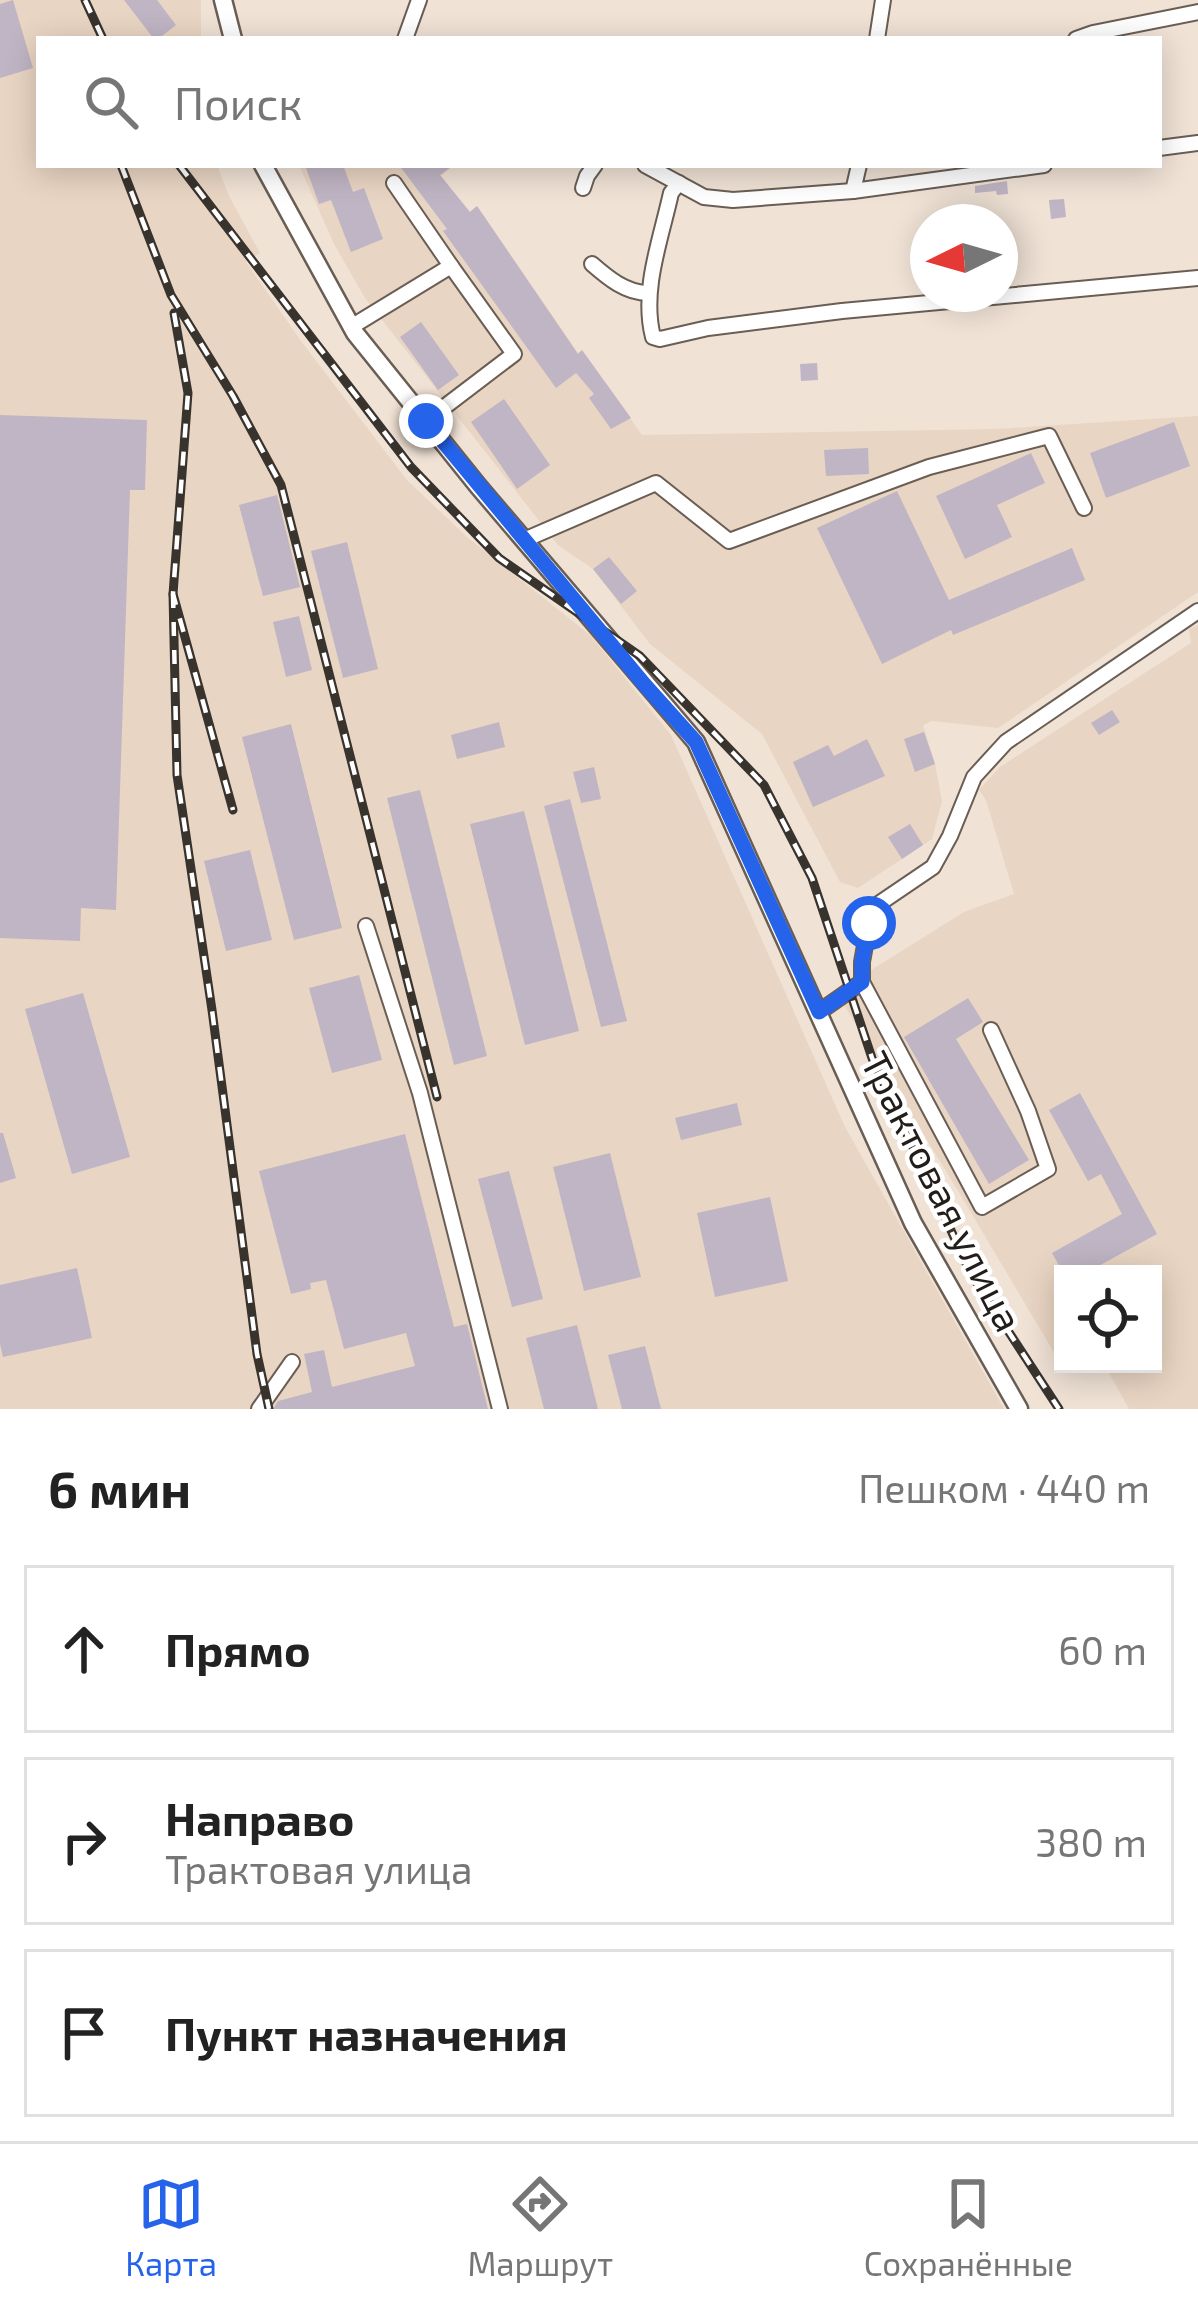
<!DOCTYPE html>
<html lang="ru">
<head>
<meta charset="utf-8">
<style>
	body { margin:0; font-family:"Exo 2",sans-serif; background:#f6f6f6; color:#222 }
	.controls { position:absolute; right:36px; bottom:36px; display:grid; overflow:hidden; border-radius:0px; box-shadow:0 6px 30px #0003 }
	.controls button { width:108px; height:108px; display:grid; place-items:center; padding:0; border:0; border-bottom:3px solid #e0e0e0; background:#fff; color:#222; font:60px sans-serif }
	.compass { position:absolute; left:910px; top:204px; width:108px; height:108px; border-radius:50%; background:#fff; box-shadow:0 6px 30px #0003; rotate:265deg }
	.stop { position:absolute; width:36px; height:36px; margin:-27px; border:9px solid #2563eb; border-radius:50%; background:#fff }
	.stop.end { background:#2563eb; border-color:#fff; box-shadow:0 3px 12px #0008 }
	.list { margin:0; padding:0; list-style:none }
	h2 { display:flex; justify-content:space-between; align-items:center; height:156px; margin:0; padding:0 48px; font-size:51px }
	h2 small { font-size:39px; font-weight:400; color:#767676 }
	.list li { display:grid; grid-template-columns:78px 1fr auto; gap:36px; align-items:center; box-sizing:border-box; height:168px; margin:0 24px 24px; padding:0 24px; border:3px solid #e0e0e0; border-radius:0px }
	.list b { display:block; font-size:45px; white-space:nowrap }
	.list p { margin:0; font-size:39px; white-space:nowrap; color:#767676 }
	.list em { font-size:39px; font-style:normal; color:#767676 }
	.icon { flex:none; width:66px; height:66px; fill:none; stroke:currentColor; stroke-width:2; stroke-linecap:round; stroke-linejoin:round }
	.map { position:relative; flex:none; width:1198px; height:1409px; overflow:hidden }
	.search { position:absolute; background:#fff; box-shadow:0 6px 30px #0003; left:36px; right:36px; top:36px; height:132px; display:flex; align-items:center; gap:30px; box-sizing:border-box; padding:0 42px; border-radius:0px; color:#767676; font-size:45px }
	.sheet { height:732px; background:#fff }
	nav { display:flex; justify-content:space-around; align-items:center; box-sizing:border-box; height:168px; border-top:3px solid #e0e0e0; background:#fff; font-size:33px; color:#767676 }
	nav a { display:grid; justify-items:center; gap:6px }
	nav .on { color:#2563eb }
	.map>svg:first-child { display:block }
</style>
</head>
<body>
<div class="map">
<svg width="1198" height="1409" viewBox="0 0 1198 1409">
	<rect width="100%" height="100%" fill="#f0e2d5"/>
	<g fill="#e9d5c3">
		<polygon points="0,0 201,0 201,39 39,39 39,165 217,165 228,194 260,253 246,262 301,341 407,480 467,537 590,635 671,735 845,1127 1004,1409 0,1409"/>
		<polygon points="299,165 454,165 441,176 469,212 477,206 578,353 582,350 642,435 995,429 1198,416 1198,592 998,728 932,721 923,725 935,764 942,801 932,839 858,888 840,882 762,734 650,644 593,569 558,545 365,298 334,244"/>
		<polygon points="1198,625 1198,1409 1129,1409 1104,1364 1153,1364 1153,1274 1063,1274 1063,1364 1086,1364 1065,1371 954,1184 836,992 964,912 1014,894 986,800 979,790 1000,767 1191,643 1189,629"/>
	</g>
	<g fill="#c0b5c4">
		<polygon points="13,0 33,68 0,78 0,4"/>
		<polygon points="124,0 157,0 176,25 158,39 154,39"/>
		<polygon points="305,165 343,165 353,192 364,188 383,239 351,252 331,200 319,204"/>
		<polygon points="399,165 454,165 440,175 470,212 477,206 578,354 582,350 631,418 611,429 589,398 594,394 576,373 556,388 443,231 447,229"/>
		<polygon points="1007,181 1008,194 997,195 996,191 975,193 975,186"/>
		<polygon points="1064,199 1066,217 1051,219 1049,200"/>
		<polygon points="421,322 459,375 438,390 400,337"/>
		<polygon points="817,363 818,380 801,381 800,364"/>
		<polygon points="504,399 550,465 517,489 471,422"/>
		<polygon points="0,415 147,420 145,490 130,490 116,910 81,908 80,941 0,938"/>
		<polygon points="1174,422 1190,466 1106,498 1090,453"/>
		<polygon points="868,448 869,474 826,476 824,450"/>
		<polygon points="1031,453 1045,483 997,505 1012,537 965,559 936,496"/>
		<polygon points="897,491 949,600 1072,548 1085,580 953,635 951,630 882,664 817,528"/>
		<polygon points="277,495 300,587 263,596 239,505"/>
		<polygon points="347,542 378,669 343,678 311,551"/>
		<polygon points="609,557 637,591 621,604 593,569"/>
		<polygon points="299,616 312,670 286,677 273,622"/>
		<polygon points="1112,710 1120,722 1099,735 1091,723"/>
		<polygon points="499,722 505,747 457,759 451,735"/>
		<polygon points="291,724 342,928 294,940 242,737"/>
		<polygon points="924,732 935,764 915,772 904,739"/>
		<polygon points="867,739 885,776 813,807 793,762 828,745 834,756"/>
		<polygon points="594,767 601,799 581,803 573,772"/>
		<polygon points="420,790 487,1056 454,1065 387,798"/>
		<polygon points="570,799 627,1021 601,1027 544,806"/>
		<polygon points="524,811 579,1031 525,1045 470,824"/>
		<polygon points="910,824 923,845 902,859 888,837"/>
		<polygon points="250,850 272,940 226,951 204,861"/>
		<polygon points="359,975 382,1060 332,1073 309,988"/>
		<polygon points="83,993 130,1157 72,1174 25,1009"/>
		<polygon points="968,998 983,1022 956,1039 1029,1160 989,1184 904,1037"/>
		<polygon points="1080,1093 1157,1234 1093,1269 1096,1274 1064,1274 1052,1253 1122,1214 1101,1174 1088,1181 1049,1110"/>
		<polygon points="737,1103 742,1125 681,1140 675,1118"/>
		<polygon points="0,1133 3,1133 16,1178 0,1183"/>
		<polygon points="405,1134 454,1327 467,1324 488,1409 273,1409 278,1401 312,1392 304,1354 324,1350 332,1387 415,1366 406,1333 344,1349 326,1280 310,1283 311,1289 291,1294 259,1171"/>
		<polygon points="610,1153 641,1277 584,1291 553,1167"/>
		<polygon points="509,1171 543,1299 512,1307 478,1179"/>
		<polygon points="770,1197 788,1281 715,1297 697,1213"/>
		<polygon points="77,1268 92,1338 3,1357 0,1344 0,1285"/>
		<polygon points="577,1325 598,1409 544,1409 526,1338"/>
		<polygon points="645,1346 661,1409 622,1409 608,1355"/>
	</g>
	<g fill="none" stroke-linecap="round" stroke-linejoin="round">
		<defs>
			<g id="minor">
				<polyline points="405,39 419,0"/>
				<polyline points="877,39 883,0"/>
				<polyline points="1076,39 1093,33 1198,12"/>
				<polyline points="1159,148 1198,143"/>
				<polyline points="645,165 704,197 733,200 853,191 1044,165"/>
				<polyline points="394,183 451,266"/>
				<path d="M679 183 671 193C661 239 641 290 653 337L660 339 708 328 842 311 1198 278"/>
				<polyline points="583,188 587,176 595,165"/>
				<polyline points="853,191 859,165"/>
				<path d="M592 264C608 278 626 293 648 293"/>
				<polyline points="351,327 451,266 514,354 426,421"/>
				<polyline points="524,540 656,483 729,541 929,467 1049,436 1084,508"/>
				<polyline points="366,926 420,1093 500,1409"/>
				<polyline points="862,982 982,1207 1048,1169 1028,1111 991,1030"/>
				<polyline points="819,1012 862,982 862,962 869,923 877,905 933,867 950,836 974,777 1006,742 1198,611"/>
				<polyline points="259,1409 292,1362"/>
			</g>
			<g id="major">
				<polyline points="223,0 233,39"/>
				<polyline points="263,165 355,333 478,486 696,742 913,1223 1019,1409"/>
			</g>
		</defs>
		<use href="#minor" stroke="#6a5e54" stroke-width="18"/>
		<use href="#major" stroke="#6a5e54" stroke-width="21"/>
		<use href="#minor" stroke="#fff" stroke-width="14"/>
		<use href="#major" stroke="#fff" stroke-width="16"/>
		<defs>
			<g id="rail">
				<polyline points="85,0 103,39"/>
				<polyline points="121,165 171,295 233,396 281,485 437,1097"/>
				<polyline points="179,165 411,467 499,558 640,656 764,785 812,878 872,1058 971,1274 1059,1409"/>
				<polyline points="174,313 188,393 173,594 233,810"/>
				<polyline points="173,594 177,775 212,1010 257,1354 269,1409"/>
			</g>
		</defs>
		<use href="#rail" stroke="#39332e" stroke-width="9"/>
		<use href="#rail" stroke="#fff" stroke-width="4.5" stroke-dasharray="14" stroke-linecap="butt"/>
	</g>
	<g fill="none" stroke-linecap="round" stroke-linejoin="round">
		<polyline stroke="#2563eb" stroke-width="15" points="426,421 644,684 696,742 819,1012 862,982 862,962 869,923"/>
	</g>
	<g text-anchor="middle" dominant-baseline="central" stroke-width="9" stroke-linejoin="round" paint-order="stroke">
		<g font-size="39" fill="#221d19" stroke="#fff">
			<text transform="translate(943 1191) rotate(63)">Трактовая улица</text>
		</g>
	</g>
</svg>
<div class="controls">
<button><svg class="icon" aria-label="locate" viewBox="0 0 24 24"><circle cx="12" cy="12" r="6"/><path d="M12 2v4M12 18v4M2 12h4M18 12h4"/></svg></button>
</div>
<svg class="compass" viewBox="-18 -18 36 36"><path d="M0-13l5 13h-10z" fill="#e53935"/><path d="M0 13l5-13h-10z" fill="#767676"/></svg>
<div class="stop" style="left:869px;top:923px"></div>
<div class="stop end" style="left:426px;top:421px"></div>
<div class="search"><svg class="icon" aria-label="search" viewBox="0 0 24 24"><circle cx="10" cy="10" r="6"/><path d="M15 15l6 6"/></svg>Поиск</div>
</div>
<section class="sheet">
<h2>6 мин<small>Пешком · 440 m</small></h2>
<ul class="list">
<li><svg class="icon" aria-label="ahead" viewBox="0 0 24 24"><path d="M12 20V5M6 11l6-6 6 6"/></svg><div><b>Прямо</b></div><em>60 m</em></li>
<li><svg class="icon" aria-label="right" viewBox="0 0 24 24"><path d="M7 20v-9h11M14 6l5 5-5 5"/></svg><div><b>Направо</b><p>Трактовая улица</p></div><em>380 m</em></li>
<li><svg class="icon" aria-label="arrive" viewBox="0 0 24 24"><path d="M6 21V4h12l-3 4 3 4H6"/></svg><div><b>Пункт назначения</b></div></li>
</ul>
</section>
<nav>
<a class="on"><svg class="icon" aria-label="map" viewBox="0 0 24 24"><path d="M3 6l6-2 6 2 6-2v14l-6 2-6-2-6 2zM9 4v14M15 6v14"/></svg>Карта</a>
<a><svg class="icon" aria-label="directions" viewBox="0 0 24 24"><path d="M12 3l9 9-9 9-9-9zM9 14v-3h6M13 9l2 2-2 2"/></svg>Маршрут</a>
<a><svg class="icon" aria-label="saved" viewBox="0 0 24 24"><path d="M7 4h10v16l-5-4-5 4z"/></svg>Сохранённые</a>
</nav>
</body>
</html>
